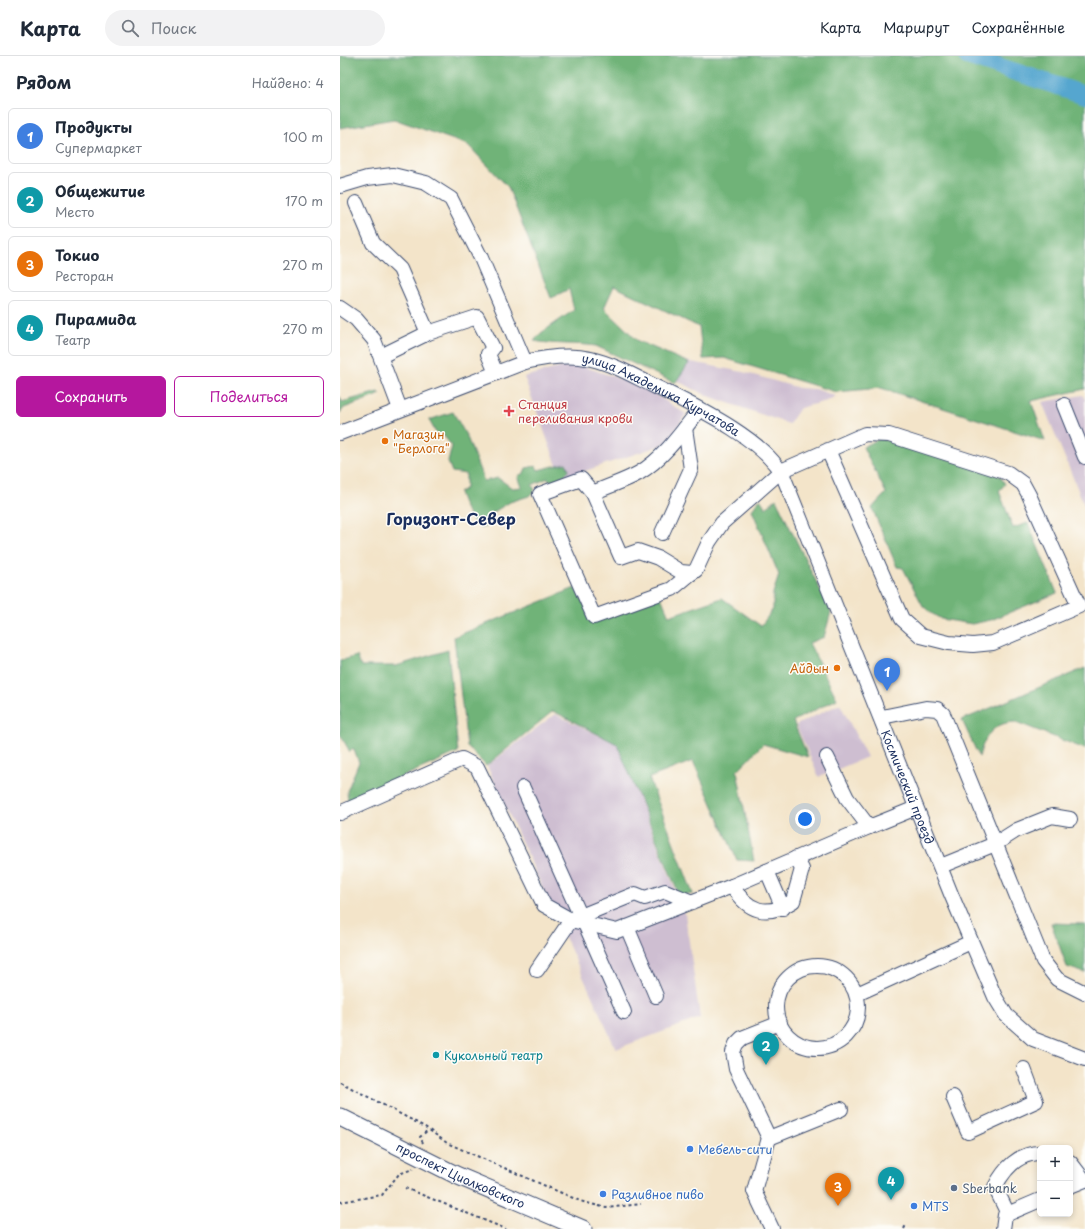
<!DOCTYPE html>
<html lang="ru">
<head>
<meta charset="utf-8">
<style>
	body { margin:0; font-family:"Playpen Sans",sans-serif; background:#f2f2f3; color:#1f2937 }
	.controls { position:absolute; right:12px; bottom:12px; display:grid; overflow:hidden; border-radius:6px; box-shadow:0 2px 6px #0003 }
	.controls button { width:36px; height:36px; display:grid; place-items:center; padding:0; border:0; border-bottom:1px solid #e0e1e3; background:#fff; color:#1f2937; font:20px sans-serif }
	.you { position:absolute; left:465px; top:763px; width:14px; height:14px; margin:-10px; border:3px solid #fff; border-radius:50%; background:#1a73e8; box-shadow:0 0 0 6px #1a73e833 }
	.badge { display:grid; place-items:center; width:26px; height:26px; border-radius:50%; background:#b5179e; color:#fff; font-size:13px; font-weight:700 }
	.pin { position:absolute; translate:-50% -33px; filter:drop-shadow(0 1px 2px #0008) }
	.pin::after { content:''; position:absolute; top:21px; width:14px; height:12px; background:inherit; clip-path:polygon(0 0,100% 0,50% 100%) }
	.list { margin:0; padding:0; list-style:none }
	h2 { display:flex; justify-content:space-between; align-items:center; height:52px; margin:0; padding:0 16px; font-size:17px }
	h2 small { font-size:13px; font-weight:400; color:#747a83 }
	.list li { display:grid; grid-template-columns:26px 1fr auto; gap:12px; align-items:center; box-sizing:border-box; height:56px; margin:0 8px 8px; padding:0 8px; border:1px solid #e0e1e3; border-radius:6px }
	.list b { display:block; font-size:15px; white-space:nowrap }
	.list p { margin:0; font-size:13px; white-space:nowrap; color:#747a83 }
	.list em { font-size:13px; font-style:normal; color:#747a83 }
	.actions { display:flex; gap:8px; padding:12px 16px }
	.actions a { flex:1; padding:9px 0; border:1px solid #b5179e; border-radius:6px; text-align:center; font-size:14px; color:#b5179e }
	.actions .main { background:#b5179e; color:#fff }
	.icon { flex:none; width:22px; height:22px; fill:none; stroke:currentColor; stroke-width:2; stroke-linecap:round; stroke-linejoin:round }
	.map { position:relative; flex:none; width:745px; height:1173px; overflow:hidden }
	header { display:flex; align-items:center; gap:24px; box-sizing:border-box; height:56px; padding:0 20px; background:#fff; border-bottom:1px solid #e0e1e3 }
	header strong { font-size:19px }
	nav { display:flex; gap:22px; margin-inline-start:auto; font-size:14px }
	.search { width:280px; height:36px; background:#f2f2f3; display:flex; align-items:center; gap:10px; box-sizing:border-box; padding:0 14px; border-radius:22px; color:#747a83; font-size:15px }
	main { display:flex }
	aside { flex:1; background:#fff }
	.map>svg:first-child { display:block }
</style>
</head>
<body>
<header>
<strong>Карта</strong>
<div class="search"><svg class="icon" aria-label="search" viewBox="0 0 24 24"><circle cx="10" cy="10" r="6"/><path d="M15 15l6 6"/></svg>Поиск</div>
<nav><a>Карта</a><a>Маршрут</a><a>Сохранённые</a></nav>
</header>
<main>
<aside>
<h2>Рядом<small>Найдено: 4</small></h2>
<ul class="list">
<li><span class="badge" style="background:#3f7fe0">1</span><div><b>Продукты</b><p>Супермаркет</p></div><em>100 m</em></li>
<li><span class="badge" style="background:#0f9aa8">2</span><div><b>Общежитие</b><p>Место</p></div><em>170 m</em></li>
<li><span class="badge" style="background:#e8710a">3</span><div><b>Токио</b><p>Ресторан</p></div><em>270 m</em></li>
<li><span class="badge" style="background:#0f9aa8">4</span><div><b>Пирамида</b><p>Театр</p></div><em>270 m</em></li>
</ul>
<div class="actions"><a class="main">Сохранить</a><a>Поделиться</a></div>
</aside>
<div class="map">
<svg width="745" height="1173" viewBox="0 0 745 1173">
	<rect width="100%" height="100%" fill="#fdfcf7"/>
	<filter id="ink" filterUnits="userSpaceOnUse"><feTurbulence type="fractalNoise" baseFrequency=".025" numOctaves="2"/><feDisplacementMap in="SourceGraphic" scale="8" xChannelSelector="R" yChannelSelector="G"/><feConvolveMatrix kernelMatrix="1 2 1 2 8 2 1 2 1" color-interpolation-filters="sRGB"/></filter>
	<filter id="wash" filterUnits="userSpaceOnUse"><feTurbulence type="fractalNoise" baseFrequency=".012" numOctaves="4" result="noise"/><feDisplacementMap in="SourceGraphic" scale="16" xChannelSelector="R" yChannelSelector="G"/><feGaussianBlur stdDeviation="0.9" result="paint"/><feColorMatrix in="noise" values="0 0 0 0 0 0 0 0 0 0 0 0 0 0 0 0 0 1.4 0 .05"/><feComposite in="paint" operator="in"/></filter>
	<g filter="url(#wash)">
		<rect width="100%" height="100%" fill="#f3e4c9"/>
		<g fill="#cebed1">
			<polygon points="294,295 403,316 459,332 475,333 496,340 487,345 460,352 449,368 368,340 290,302"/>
			<polygon points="242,310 275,321 310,335 346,358 327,387 222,423 184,321 222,311"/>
			<polygon points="743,339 745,343 745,451 702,346"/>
			<polygon points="500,648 527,701 479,721 456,669"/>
			<polygon points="215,658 277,688 345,858 360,962 276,993 147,710"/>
		</g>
		<g fill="#6fb378" stroke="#45716b">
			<path d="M0 0H745V333L691 345 705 385 541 332 496 336 384 302 363 303 359 271 274 230 264 252 298 285 349 307 335 327 256 290C235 287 215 289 194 285L201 277 234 254 229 233 211 242 168 131 128 89 54 63 0 72Z"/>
			<polygon points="38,336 41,338 4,352 0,357 0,341 2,346"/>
			<path d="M113 356 127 381 144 425 158 422 172 432 182 431 178 420 184 417 186 412 196 410 198 414 226 407 229 414 225 419 211 426 208 422 192 429 195 434 189 440 170 446 147 460 149 470 142 472C129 464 124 451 119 437L126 432V418L112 416 108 406 112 390 103 379 96 377 89 364Z"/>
			<polygon points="539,383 559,386 660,420 665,428 659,435 673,472 688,467 717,537 651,564 632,568 601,563 591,557 583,550 563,512 557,511 532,452 546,437 523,391"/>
			<polygon points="420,443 426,452 436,443 491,556 484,581 469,587 497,643 453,665 468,701 423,688 397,715 414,805 397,804 353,705 309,722 353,838 339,839 277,688 213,655 146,710 127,690 114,581 235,532 252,562 321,541 329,560 382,542 421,570 433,553 433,537 439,519 412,454"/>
			<polygon points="108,594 118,696 8,745 7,735 19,706 13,692 10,696 0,678 0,605 17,600 21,610 56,610"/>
			<path d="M745 612V693L676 666C653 666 644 681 639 701L622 664Z"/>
			<polygon points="711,867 745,868 745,917 727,911"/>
		</g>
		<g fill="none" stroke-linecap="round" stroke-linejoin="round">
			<polyline stroke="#54a6cf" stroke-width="18" points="627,0 745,39"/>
		</g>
	</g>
	<g filter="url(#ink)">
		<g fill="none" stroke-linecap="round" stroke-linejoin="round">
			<defs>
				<g id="minor">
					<polyline points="0,130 27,122 53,119 86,127 111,143 141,202 185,306"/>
					<polyline points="16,147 33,187 60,213 88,277 41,300"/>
					<polyline points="0,252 16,263 34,284 60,353"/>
					<polyline points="88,277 137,261 153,292 148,298 156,317"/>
					<polyline points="724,349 745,401"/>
					<path d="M359 354C342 376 323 403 299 417 285 425 268 430 253 437L281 501 298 495 318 502 341 516 352 517 356 514 369 486 382 467 441 415 525 378 549 379 668 417 683 428 689 439 739 550 653 587 633 589 609 587 581 580 562 563 488 394"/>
					<path id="s1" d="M0 377 185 306C207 301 229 298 251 303 273 308 292 319 312 329 350 348 426 383 444 422L611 838 655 941 666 959 693 983 745 1003"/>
					<polyline points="253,437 241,423 200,438 254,561 332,533 350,518"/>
					<polyline points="322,477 351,413 345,372"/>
					<polyline points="542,661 586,652 597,653 603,658 703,905 717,923 745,937"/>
					<polyline points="487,701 507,742 529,771 576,752"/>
					<polyline points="183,732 241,861"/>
					<polyline points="0,757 122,703 137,711 204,849 231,864 197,914"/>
					<polyline points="601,810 655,788 677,774 712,760 730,763"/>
					<polyline points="427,815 443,852"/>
					<path d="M392 830C408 856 427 862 453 845L462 813 456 802"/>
					<polyline points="352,846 325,835 305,842 295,838 231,864 277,875 392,830 529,771"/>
					<polyline points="245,868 284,956"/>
					<polyline points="287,871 316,940"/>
					<circle cx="477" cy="951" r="41"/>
					<polyline points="517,938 631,886"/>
					<polyline points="613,1041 628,1076 696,1045 684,1013"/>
					<polyline points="429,1082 501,1053"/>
					<polyline points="730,1106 744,1124"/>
					<polyline points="730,1130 745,1124"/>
					<path d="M668 1158 655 1131C664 1113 679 1097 700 1097"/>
					<polyline points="432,1173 414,1135 429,1082 396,1013 393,996 396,988 402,982 440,967"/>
					<polyline points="663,1173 665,1159 700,1144"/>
				</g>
				<g id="major">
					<path id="s2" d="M0 1061 116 1119 243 1173"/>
				</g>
			</defs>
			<use href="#minor" stroke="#3b4a6e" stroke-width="16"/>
			<use href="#major" stroke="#3b4a6e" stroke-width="19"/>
			<g stroke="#3b4a6e" stroke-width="2" stroke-dasharray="3 3" stroke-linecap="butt">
				<polyline points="0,1026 85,1071 107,1087 240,1145 266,1152 301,1148"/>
				<polyline points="83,1087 80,1081 88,1074"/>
				<polyline points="65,1132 166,1173"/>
				<polyline points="0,1146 42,1139 59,1118 73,1113"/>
				<polyline points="564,1173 566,1169"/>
			</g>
			<use href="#minor" stroke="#fff" stroke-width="14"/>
			<use href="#major" stroke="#fff" stroke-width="17"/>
		</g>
	</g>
	<path fill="#e0444e" stroke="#fdfcf7" stroke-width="1.5" d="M167 349h4v4h4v4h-4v4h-4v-4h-4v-4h4z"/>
	<g fill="#e8710a" stroke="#fdfcf7" stroke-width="1.5">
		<circle cx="45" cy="385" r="4"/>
		<circle cx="497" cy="612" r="4"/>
	</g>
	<circle fill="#0f9aa8" stroke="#fdfcf7" stroke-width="1.5" cx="96" cy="999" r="4"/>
	<g fill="#3f7fe0" stroke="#fdfcf7" stroke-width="1.5">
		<circle cx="350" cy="1093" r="4"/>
		<circle cx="263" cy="1138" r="4"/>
		<circle cx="574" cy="1150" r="4"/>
	</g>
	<circle fill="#5c6f8a" stroke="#fdfcf7" stroke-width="1.5" cx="614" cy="1132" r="4"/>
	<g text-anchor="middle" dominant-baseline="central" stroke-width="3" stroke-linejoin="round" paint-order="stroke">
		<g font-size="12" fill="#1b2f5e" stroke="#fdfcf7">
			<text stroke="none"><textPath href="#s1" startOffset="343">улица Академика Курчатова</textPath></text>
			<text stroke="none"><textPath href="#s1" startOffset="828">Космический проезд</textPath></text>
			<text stroke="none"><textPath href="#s2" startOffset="134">проспект Циолковского</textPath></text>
		</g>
		<g font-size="12" fill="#be3a42" stroke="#fdfcf7" text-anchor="start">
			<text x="178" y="348">Станция<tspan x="178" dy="14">переливания крови</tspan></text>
		</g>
		<g font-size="12" fill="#c56008" stroke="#fdfcf7" text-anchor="start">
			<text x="53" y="378">Магазин<tspan x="53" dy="14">"Берлога"</tspan></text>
			<text x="489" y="612" text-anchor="end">Айдын</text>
		</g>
		<g font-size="12" fill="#0d838f" stroke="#fdfcf7" text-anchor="start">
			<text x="104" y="999">Кукольный театр</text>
		</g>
		<g font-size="12" fill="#366cbe" stroke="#fdfcf7" text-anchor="start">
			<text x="358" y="1093">Мебель-сити</text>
			<text x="271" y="1138">Разливное пиво</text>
			<text x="582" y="1150">MTS</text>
		</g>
		<g font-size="12" fill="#4e5e75" stroke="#fdfcf7" text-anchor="start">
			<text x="622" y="1132">Sberbank</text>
		</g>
		<g font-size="16" font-weight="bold" fill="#1b2f5e" stroke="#fdfcf7">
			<text x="111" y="462">Горизонт-Север</text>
		</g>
	</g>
</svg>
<div class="controls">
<button>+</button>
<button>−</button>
</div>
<div class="you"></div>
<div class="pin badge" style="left:547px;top:635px;background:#3f7fe0">1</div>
<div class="pin badge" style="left:426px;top:1009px;background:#0f9aa8">2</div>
<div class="pin badge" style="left:498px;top:1150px;background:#e8710a">3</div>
<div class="pin badge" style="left:551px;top:1144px;background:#0f9aa8">4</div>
</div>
</main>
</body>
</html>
